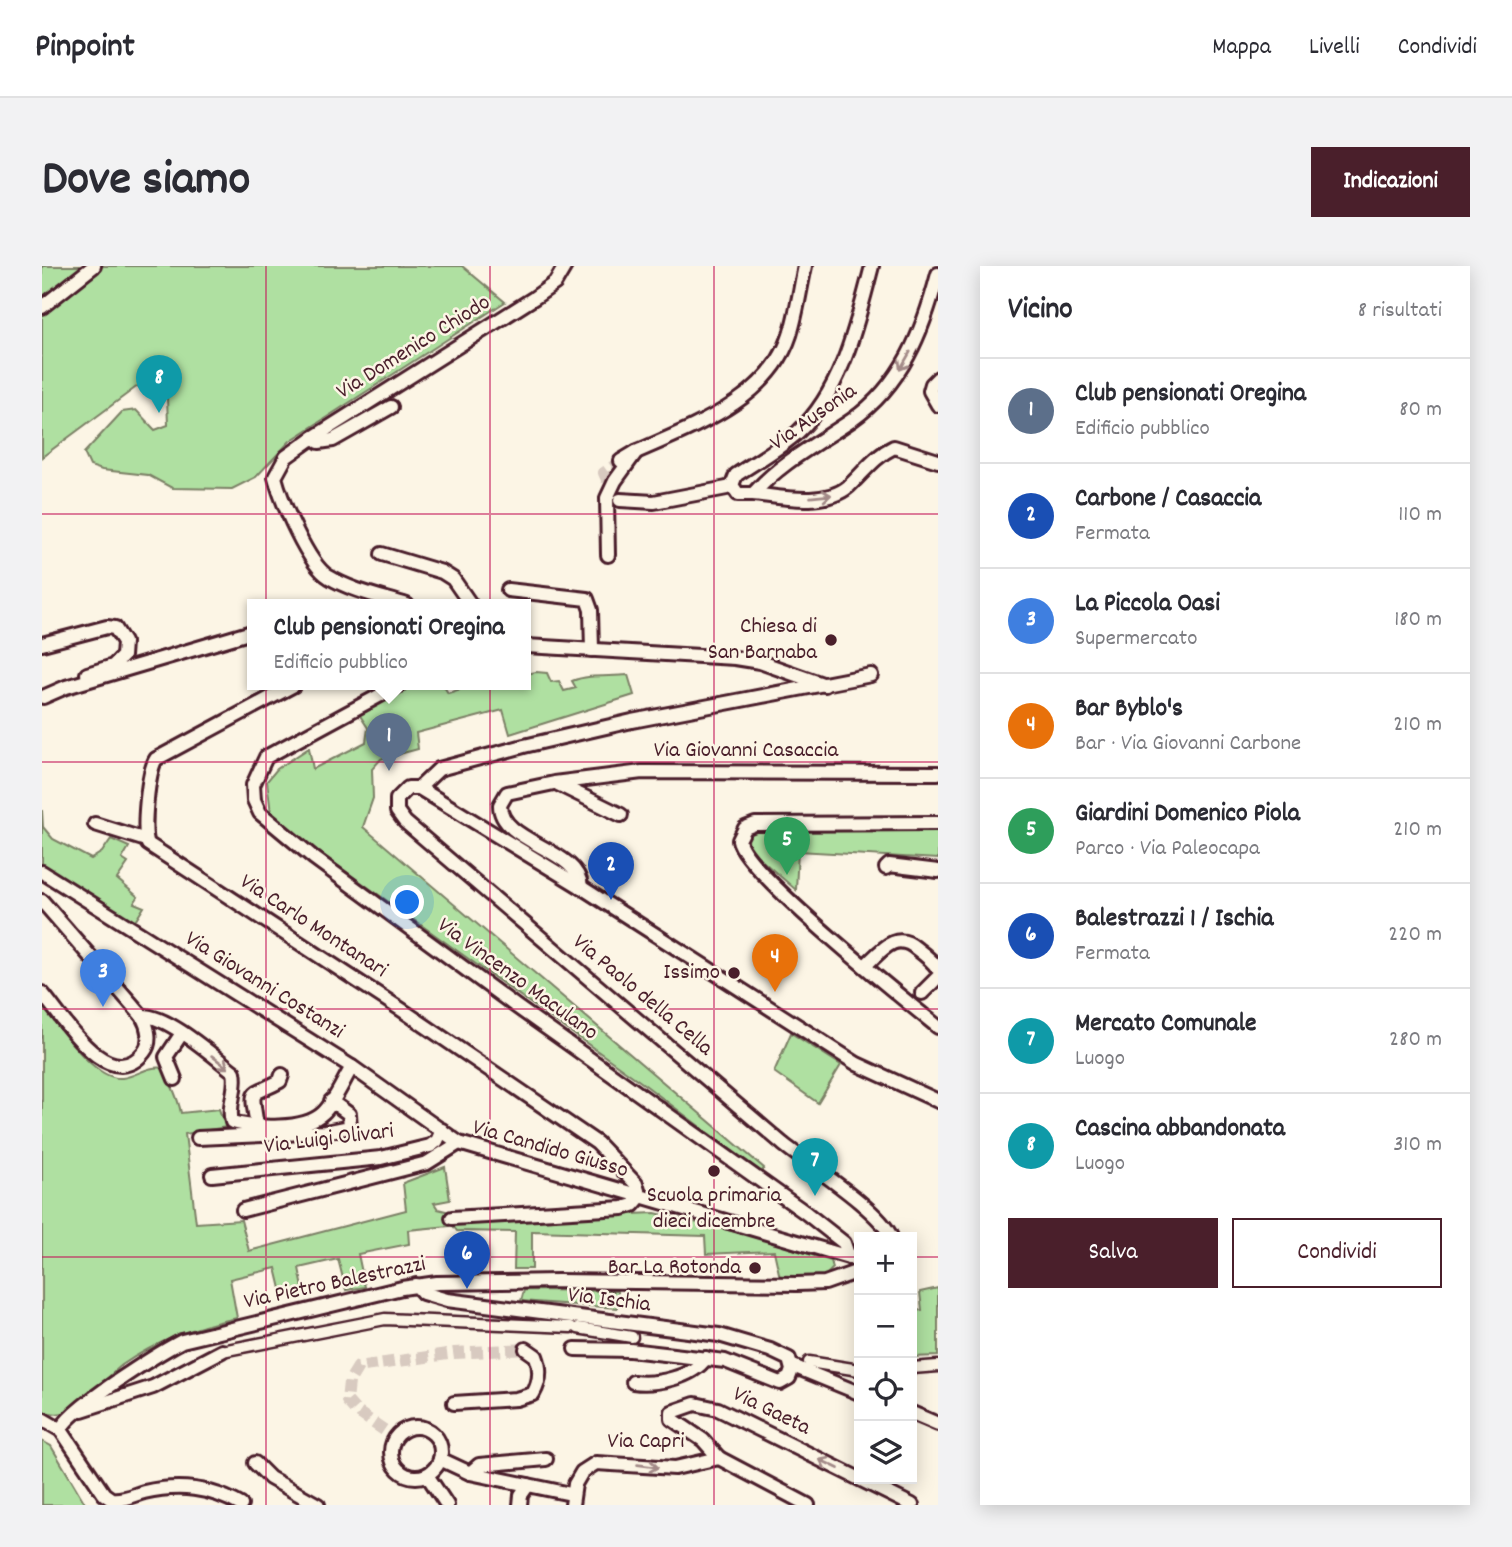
<!DOCTYPE html>
<html lang="it">
<head>
<meta charset="utf-8">
<style>
	body { margin:0; font-family:Dekko,sans-serif; background:#f2f2f3; color:#2b2b33 }
	.controls { position:absolute; right:21px; bottom:21px; display:grid; overflow:hidden; border-radius:0px; box-shadow:0 4px 18px #0003 }
	.controls button { width:63px; height:63px; display:grid; place-items:center; padding:0; border:0; border-bottom:2px solid #e1e1e2; background:#fff; color:#2b2b33; font:35px sans-serif }
	.you { position:absolute; left:366px; top:637px; width:24px; height:24px; margin:-18px; border:5px solid #fff; border-radius:50%; background:#1a73e8; box-shadow:0 0 0 10px #1a73e833 }
	.badge { display:grid; place-items:center; width:46px; height:46px; border-radius:50%; background:#4a1f2b; color:#fff; font-size:23px; font-weight:700 }
	.pin { position:absolute; translate:-50% -58px; filter:drop-shadow(0 2px 4px #0008) }
	.pin::after { content:''; position:absolute; top:37px; width:24px; height:21px; background:inherit; clip-path:polygon(0 0,100% 0,50% 100%) }
	.popup { position:absolute; left:205px; top:333px; width:284px; height:91px; box-sizing:border-box; display:grid; place-content:center; border-radius:0px; background:#fff; filter:drop-shadow(0 2px 5px #0005); font-size:23px; white-space:nowrap; color:#7c7c81 }
	.popup b { font-size:26px; color:#2b2b33 }
	.popup::after { content:''; position:absolute; left:50%; top:100%; margin-left:-14px; border:14px solid transparent; border-top-color:#fff }
	.list { margin:0; padding:0; list-style:none }
	h2 { display:flex; justify-content:space-between; align-items:center; height:91px; margin:0; padding:0 28px; font-size:30px }
	h2 small { font-size:23px; font-weight:400; color:#7c7c81 }
	.list li { display:grid; grid-template-columns:46px 1fr auto; gap:21px; align-items:center; box-sizing:border-box; height:105px; padding:0 28px; border-top:2px solid #e1e1e2 }
	.list b { display:block; font-size:26px; white-space:nowrap }
	.list p { margin:0; font-size:23px; white-space:nowrap; color:#7c7c81 }
	.list em { font-size:23px; font-style:normal; color:#7c7c81 }
	.actions { display:flex; gap:14px; padding:21px 28px }
	.actions a { flex:1; padding:16px 0; border:2px solid #4a1f2b; border-radius:0px; text-align:center; font-size:24px; color:#4a1f2b }
	.actions .main { background:#4a1f2b; color:#fff }
	.icon { flex:none; width:38px; height:38px; fill:none; stroke:currentColor; stroke-width:2; stroke-linecap:round; stroke-linejoin:round }
	.map { position:relative; flex:none; width:896px; height:1239px; overflow:hidden; border-radius:0px }
	header { display:flex; align-items:center; gap:42px; box-sizing:border-box; height:98px; padding:0 35px; background:#fff; border-bottom:2px solid #e1e1e2 }
	header strong { font-size:33px }
	nav { display:flex; gap:38px; margin-inline-start:auto; font-size:24px }
	.intro { display:flex; align-items:center; justify-content:space-between; box-sizing:border-box; height:168px; padding:0 42px }
	h1 { margin:0; font-size:49px }
	.button { padding:18px 32px; border-radius:0px; background:#4a1f2b; color:#fff; font-size:24px; font-weight:700 }
	main { display:flex; gap:42px; padding:0 42px }
	aside { flex:1; background:#fff; border-radius:0px; box-shadow:0 4px 18px #0003 }
	.map>svg:first-child { display:block }
</style>
</head>
<body>
<header>
<strong>Pinpoint</strong>
<nav><a>Mappa</a><a>Livelli</a><a>Condividi</a></nav>
</header>
<div class="intro"><h1>Dove siamo</h1><a class="button">Indicazioni</a></div>
<main>
<div class="map">
<svg width="896" height="1239" viewBox="0 0 896 1239">
	<rect width="100%" height="100%" fill="#fcf5e5"/>
	<filter id="ink" filterUnits="userSpaceOnUse"><feTurbulence type="fractalNoise" baseFrequency=".0143" numOctaves="2"/><feDisplacementMap in="SourceGraphic" scale="14" xChannelSelector="R" yChannelSelector="G"/><feConvolveMatrix kernelMatrix="1 2 1 2 8 2 1 2 1" color-interpolation-filters="sRGB"/></filter>
	<g filter="url(#ink)">
		<g fill="#afe0a1" stroke="#7c8066" stroke-width="2">
			<polygon points="0,0 45,0 0,35"/>
			<polygon points="60,0 420,0 463,36 248,175 214,211 190,223 130,222 106,209 60,204 48,200 42,187 80,146 94,144 113,164 126,159 125,132 133,106 120,102 0,191 0,47"/>
			<path d="M494 406 505 407 509 416 517 415 522 425 534 422 530 415C547 408 567 411 586 409L592 429 468 468 461 444 374 467 376 483 339 493 330 503 331 532 321 561 722 902 719 907 603 819 239 559 229 547 225 515 235 503 267 482 271 503 324 476 326 462 317 448 371 419H401L406 427 431 419H484V408Z"/>
			<polygon points="0,544 1,561 11,573 49,593 60,586 69,573 87,581 80,593 86,597 75,613 96,631 92,637 102,641 92,657 0,598"/>
			<polygon points="715,562 896,563 896,593 756,585 754,624 708,584 705,569"/>
			<path d="M0 740C16 759 52 815 80 812 96 810 105 799 122 802 128 818 136 830 139 847L177 843 180 852 190 860 143 868 154 957 199 954 207 985 364 944 361 917 403 901 408 934 392 937 396 943 408 946 407 960 366 964 367 978 316 988 323 1021 304 1024 296 993 257 1002 262 1027 241 1031 234 1002 188 1013 195 1052C154 1060 115 1075 80 1099 62 1113 47 1135 26 1145 18 1150 9 1148 0 1145Z"/>
			<polygon points="749,767 799,799 776,837 732,806"/>
			<polygon points="613,947 703,968 789,995 791,1002 783,1010 738,1012 732,985 664,988 663,970 490,965 490,1003 472,1003 473,966 415,965 408,956"/>
			<polygon points="896,1022 896,1090 870,1091 870,1045 880,1044 878,1026"/>
			<polygon points="482,1024 576,1025 575,1042 479,1035"/>
			<polygon points="0,1175 9,1180 44,1239 0,1239"/>
		</g>
		<g fill="none" stroke-linecap="round" stroke-linejoin="round">
			<g stroke="#d8cac0" stroke-width="12" stroke-dasharray="12 6" stroke-linecap="butt">
				<polyline points="573,231 562,207 579,195"/>
				<polyline points="342,1164 314,1145 305,1135 307,1116 316,1101 412,1087 484,1083"/>
			</g>
			<defs>
				<g id="pedestrian">
					<polyline points="536,1062 590,1071"/>
					<polyline points="180,1085 343,1053 529,1061"/>
					<polyline points="767,1096 817,1104"/>
					<polyline points="870,1102 896,1100"/>
				</g>
				<g id="minor">
					<path d="M830 0C815 57 801 124 756 166 737 183 715 195 694 209L690 219 696 228H711C739 196 775 178 810 154 860 119 881 65 896 8"/>
					<polyline points="0,41 52,0"/>
					<polyline points="896,112 890,118 888,125 896,139"/>
					<polyline points="272,171 277,176 291,174 349,141"/>
					<path d="M594 186C650 161 727 134 748 69 755 47 758 23 763 0"/>
					<path d="M711 228C739 231 783 241 807 220 822 206 833 190 852 181L896 195"/>
					<polyline points="578,234 612,236 690,221"/>
					<polyline points="340,288 400,306 411,313 429,339"/>
					<polyline points="566,289 565,232 573,215 594,186 579,195"/>
					<polyline points="466,324 545,333 549,344 550,384"/>
					<path d="M365 339C340 331 310 325 287 311 266 299 239 234 233 211L244 191 272 171 492 32 513 17 523 0"/>
					<polyline points="0,378 65,361 73,362 82,376 81,390 71,400 45,408"/>
					<polyline points="484,380 693,392 718,396 783,419"/>
					<path d="M252 419 114 493C106 505 100 565 106 578L360 744 555 877 594 918 598 931"/>
					<polyline points="357,419 224,491 211,519 212,534 218,547 272,592 475,741 764,947 802,977 807,991"/>
					<polyline points="1,431 24,421 210,366"/>
					<polyline points="516,518 579,549"/>
					<polyline points="377,522 397,503 482,480 590,455 829,409"/>
					<path d="M896 557 713 558 703 562 697 574C701 604 864 735 896 761"/>
					<polyline points="53,558 104,574"/>
					<polyline points="844,602 847,599 896,605"/>
					<polyline points="0,606 310,801 417,877 817,994"/>
					<path d="M539 621C538 583 458 577 458 539L465 527 512 517 600 506 896 507"/>
					<path d="M0 635 100 750C106 760 110 776 102 786 67 830 20 750 0 727"/>
					<path d="M823 700C840 684 854 664 875 683 883 689 891 695 896 703"/>
					<polyline points="880,727 896,711"/>
					<path d="M100 750C126 749 171 790 192 806 196 824 185 839 190 856 213 862 262 865 281 847 293 836 301 815 310 801"/>
					<polyline points="133,813 124,791 140,767"/>
					<path d="M215 859C208 819 209 831 238 815L240 809"/>
					<polyline points="156,872 283,866 308,861 307,848 289,835"/>
					<polyline points="170,909 339,892 388,880 395,875 400,864"/>
					<polyline points="201,944 385,897 417,877"/>
					<polyline points="410,952 581,942 591,939 598,931"/>
					<path d="M849 971C838 944 767 899 741 878 615 771 489 663 363 556L355 545V533L366 522H377L539 621 815 798 896 835"/>
					<polyline points="374,1019 381,1027 405,1034 677,1069 728,1084 747,1093 750,1104 747,1112 738,1117 683,1095 588,1084 533,1083"/>
					<polyline points="751,1100 817,1127"/>
					<path d="M591 1116C613 1119 650 1112 664 1092"/>
					<path d="M412 1137 474 1133 491 1128C498 1116 499 1103 494 1090L484 1083"/>
					<polyline points="40,1144 111,1121 180,1085"/>
					<polyline points="870,1147 896,1158"/>
					<path d="M0 1153 19 1164 62 1228 69 1233C81 1235 91 1229 102 1226 137 1218 168 1221 199 1239"/>
					<circle cx="374" cy="1186" r="25"/>
					<path d="M19 1164C23 1145 119 1086 140 1075L360 1022 395 1017 516 1015 755 1018 783 1017 817 1005"/>
					<polyline points="677,1192 661,1174 630,1153 630,1146 653,1138 676,1143 870,1239"/>
					<polyline points="398,1193 428,1207 529,1228"/>
					<polyline points="213,1197 228,1212 276,1239"/>
					<polyline points="428,1207 437,1199 504,1193"/>
					<polyline points="385,1209 405,1239"/>
					<polyline points="478,1239 479,1229 486,1219"/>
					<polyline points="530,1239 533,1218 540,1206 554,1197 633,1202 677,1192 766,1239"/>
				</g>
			</defs>
			<use href="#pedestrian" stroke="#4a1f2b" stroke-width="15"/>
			<use href="#minor" stroke="#4a1f2b" stroke-width="18"/>
			<use href="#pedestrian" stroke="#fcf5e5" stroke-width="10"/>
			<use href="#minor" stroke="#fcf5e5" stroke-width="12"/>
		</g>
		<defs><path id="oneway-shaft" d="M-6 0H5M1.5-3L5.5 0L1.5 3" fill="none" stroke-width="1.6" stroke-linecap="round" stroke-linejoin="round" transform="scale(1.75)"/></defs>
		<g stroke="#a38a88">
			<use href="#oneway-shaft" transform="translate(863 95) rotate(120)"/>
			<use href="#oneway-shaft" transform="translate(779 230) rotate(-6)"/>
			<use href="#oneway-shaft" transform="translate(178 796) rotate(37)"/>
			<use href="#oneway-shaft" transform="translate(787 1198) rotate(-154)"/>
			<use href="#oneway-shaft" transform="translate(606 1200) rotate(7)"/>
		</g>
	</g>
	<path fill="none" stroke="#c2185b" stroke-width="2" stroke-opacity="0.55" d="M224 0V1239M448 0V1239M672 0V1239M0 248H896M0 496H896M0 743H896M0 991H817M870 991H896"/>
	<g fill="#4a1f2b" stroke="#fcf5e5" stroke-width="2.5">
		<circle cx="789" cy="374" r="7"/>
		<circle cx="692" cy="707" r="7"/>
		<circle cx="672" cy="905" r="7"/>
		<circle cx="713" cy="1002" r="7"/>
	</g>
	<g text-anchor="middle" dominant-baseline="central" stroke-width="5" stroke-linejoin="round" paint-order="stroke">
		<g font-size="23" fill="#4a1f2b" stroke="#fcf5e5">
			<text transform="translate(372 82) rotate(-32)">Via Domenico Chiodo</text>
			<text transform="translate(772 152) rotate(-35)">Via Ausonia</text>
			<text x="704" y="485">Via Giovanni Casaccia</text>
			<text transform="translate(271 661) rotate(33)">Via Carlo Montanari</text>
			<text transform="translate(475 714) rotate(36)">Via Vincenzo Maculano</text>
			<text transform="translate(222 720) rotate(32)">Via Giovanni Costanzi</text>
			<text transform="translate(600 730) rotate(40)">Via Paolo della Cella</text>
			<text transform="translate(287 874) rotate(-7)">Via Luigi Olivari</text>
			<text transform="translate(508 884) rotate(16)">Via Candido Giusso</text>
			<text transform="translate(293 1018) rotate(-12)">Via Pietro Balestrazzi</text>
			<text transform="translate(567 1035) rotate(7)">Via Ischia</text>
			<text transform="translate(729 1146) rotate(26)">Via Gaeta</text>
			<text x="604" y="1176">Via Capri</text>
		</g>
		<g font-size="23" fill="#4a1f2b" stroke="#fcf5e5" text-anchor="end">
			<text x="775" y="361">Chiesa di<tspan x="775" dy="26">San Barnaba</tspan></text>
			<text x="678" y="707">Issimo</text>
			<text x="672" y="930" text-anchor="middle">Scuola primaria<tspan x="672" dy="26">dieci dicembre</tspan></text>
			<text x="699" y="1002">Bar La Rotonda</text>
		</g>
	</g>
</svg>
<div class="controls">
<button>+</button>
<button>−</button>
<button><svg class="icon" aria-label="locate" viewBox="0 0 24 24"><circle cx="12" cy="12" r="6"/><path d="M12 2v4M12 18v4M2 12h4M18 12h4"/></svg></button>
<button><svg class="icon" aria-label="layers" viewBox="0 0 24 24"><path d="M12 4l9 5-9 5-9-5zM3 14l9 5 9-5"/></svg></button>
</div>
<div class="you"></div>
<div class="pin badge" style="left:347px;top:505px;background:#5c6f8a">1</div>
<div class="popup"><b>Club pensionati Oregina</b>Edificio pubblico</div>
<div class="pin badge" style="left:569px;top:634px;background:#1a4fb4">2</div>
<div class="pin badge" style="left:61px;top:741px;background:#3f7fe0">3</div>
<div class="pin badge" style="left:733px;top:726px;background:#e8710a">4</div>
<div class="pin badge" style="left:745px;top:609px;background:#2e9e5b">5</div>
<div class="pin badge" style="left:425px;top:1023px;background:#1a4fb4">6</div>
<div class="pin badge" style="left:773px;top:930px;background:#0f9aa8">7</div>
<div class="pin badge" style="left:117px;top:147px;background:#0f9aa8">8</div>
</div>
<aside>
<h2>Vicino<small>8 risultati</small></h2>
<ul class="list">
<li><span class="badge" style="background:#5c6f8a">1</span><div><b>Club pensionati Oregina</b><p>Edificio pubblico</p></div><em>80 m</em></li>
<li><span class="badge" style="background:#1a4fb4">2</span><div><b>Carbone / Casaccia</b><p>Fermata</p></div><em>110 m</em></li>
<li><span class="badge" style="background:#3f7fe0">3</span><div><b>La Piccola Oasi</b><p>Supermercato</p></div><em>180 m</em></li>
<li><span class="badge" style="background:#e8710a">4</span><div><b>Bar Byblo's</b><p>Bar · Via Giovanni Carbone</p></div><em>210 m</em></li>
<li><span class="badge" style="background:#2e9e5b">5</span><div><b>Giardini Domenico Piola</b><p>Parco · Via Paleocapa</p></div><em>210 m</em></li>
<li><span class="badge" style="background:#1a4fb4">6</span><div><b>Balestrazzi 1 / Ischia</b><p>Fermata</p></div><em>220 m</em></li>
<li><span class="badge" style="background:#0f9aa8">7</span><div><b>Mercato Comunale</b><p>Luogo</p></div><em>280 m</em></li>
<li><span class="badge" style="background:#0f9aa8">8</span><div><b>Cascina abbandonata</b><p>Luogo</p></div><em>310 m</em></li>
</ul>
<div class="actions"><a class="main">Salva</a><a>Condividi</a></div>
</aside>
</main>
</body>
</html>
